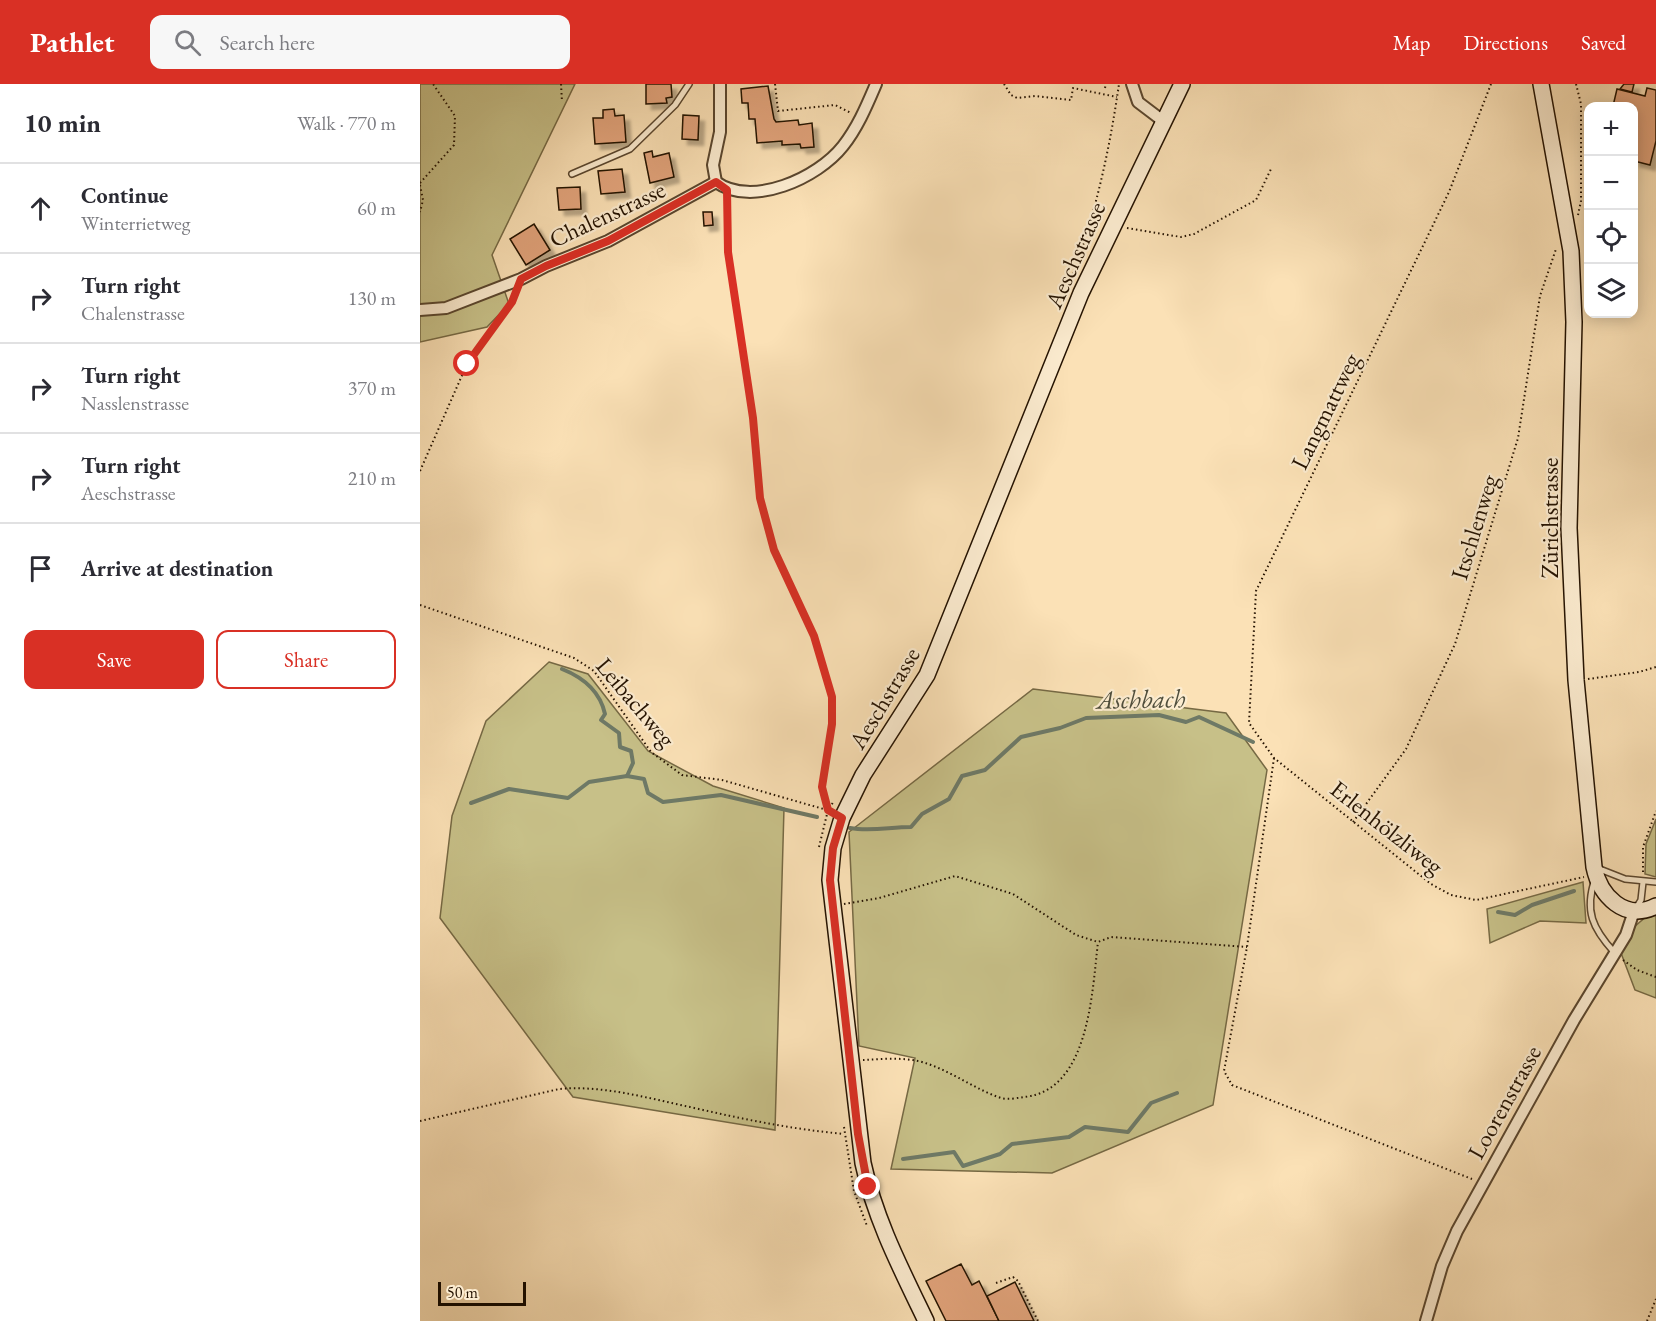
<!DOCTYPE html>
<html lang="en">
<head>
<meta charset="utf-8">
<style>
	body { margin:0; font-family:"EB Garamond",serif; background:#f7f7f7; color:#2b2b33 }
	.controls { position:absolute; right:18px; top:18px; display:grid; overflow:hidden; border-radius:12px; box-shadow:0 3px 15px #0003 }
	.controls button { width:54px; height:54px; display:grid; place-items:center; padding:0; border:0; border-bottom:2px solid #e1e1e2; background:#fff; color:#2b2b33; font:30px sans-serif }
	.scale { position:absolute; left:18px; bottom:15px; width:88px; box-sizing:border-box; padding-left:6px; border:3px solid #241200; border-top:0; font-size:16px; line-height:21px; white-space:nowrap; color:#241200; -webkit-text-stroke:4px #fcecd0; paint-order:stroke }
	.stop { position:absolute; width:18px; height:18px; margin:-14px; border:4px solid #d93025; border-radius:50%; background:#fff }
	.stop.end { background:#d93025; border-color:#fff; box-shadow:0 2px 6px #0008 }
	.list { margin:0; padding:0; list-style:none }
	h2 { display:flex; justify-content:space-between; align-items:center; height:78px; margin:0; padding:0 24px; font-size:26px }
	h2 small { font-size:20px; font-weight:400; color:#7c7c81 }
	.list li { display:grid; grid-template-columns:39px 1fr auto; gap:18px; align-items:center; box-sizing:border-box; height:90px; padding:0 24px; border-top:2px solid #e1e1e2 }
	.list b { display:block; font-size:22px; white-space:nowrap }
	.list p { margin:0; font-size:20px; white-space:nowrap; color:#7c7c81 }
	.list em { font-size:20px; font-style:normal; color:#7c7c81 }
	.actions { display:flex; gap:12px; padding:18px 24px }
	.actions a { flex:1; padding:14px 0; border:2px solid #d93025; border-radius:12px; text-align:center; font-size:21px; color:#d93025 }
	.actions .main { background:#d93025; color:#fff }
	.icon { flex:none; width:33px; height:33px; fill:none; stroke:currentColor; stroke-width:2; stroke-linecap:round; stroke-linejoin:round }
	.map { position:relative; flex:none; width:1236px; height:1237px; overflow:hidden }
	header { display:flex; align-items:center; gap:36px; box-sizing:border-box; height:84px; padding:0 30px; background:#d93025; color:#fff }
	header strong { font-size:28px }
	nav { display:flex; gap:33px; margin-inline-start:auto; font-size:21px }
	.search { width:420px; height:54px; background:#f7f7f7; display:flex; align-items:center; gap:15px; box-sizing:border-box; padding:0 21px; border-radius:12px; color:#7c7c81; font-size:22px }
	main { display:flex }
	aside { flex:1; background:#fff }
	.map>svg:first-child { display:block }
</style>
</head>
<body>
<header>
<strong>Pathlet</strong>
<div class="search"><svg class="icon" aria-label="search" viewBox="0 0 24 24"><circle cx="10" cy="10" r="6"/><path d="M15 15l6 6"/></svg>Search here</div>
<nav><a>Map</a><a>Directions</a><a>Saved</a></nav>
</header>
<main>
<aside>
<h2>10 min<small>Walk · 770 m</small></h2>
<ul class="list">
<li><svg class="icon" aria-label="ahead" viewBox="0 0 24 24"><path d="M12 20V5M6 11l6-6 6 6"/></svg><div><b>Continue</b><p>Winterrietweg</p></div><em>60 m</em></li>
<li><svg class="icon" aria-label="right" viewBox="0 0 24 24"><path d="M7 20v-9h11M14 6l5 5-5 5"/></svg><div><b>Turn right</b><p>Chalenstrasse</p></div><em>130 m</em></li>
<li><svg class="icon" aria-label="right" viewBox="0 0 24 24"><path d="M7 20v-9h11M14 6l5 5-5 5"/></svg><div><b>Turn right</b><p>Nasslenstrasse</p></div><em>370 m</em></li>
<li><svg class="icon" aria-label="right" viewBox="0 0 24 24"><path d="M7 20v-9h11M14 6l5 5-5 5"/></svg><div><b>Turn right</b><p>Aeschstrasse</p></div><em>210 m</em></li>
<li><svg class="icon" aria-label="arrive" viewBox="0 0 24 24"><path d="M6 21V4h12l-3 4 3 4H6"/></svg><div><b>Arrive at destination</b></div></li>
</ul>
<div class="actions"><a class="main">Save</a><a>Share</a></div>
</aside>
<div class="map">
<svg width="1236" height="1237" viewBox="0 0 1236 1237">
	<defs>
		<filter id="shadow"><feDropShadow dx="5.5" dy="5.5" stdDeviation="1.5" flood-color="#0004"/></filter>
	</defs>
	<rect width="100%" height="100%" fill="#fbe1b6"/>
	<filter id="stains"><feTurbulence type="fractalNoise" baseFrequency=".00333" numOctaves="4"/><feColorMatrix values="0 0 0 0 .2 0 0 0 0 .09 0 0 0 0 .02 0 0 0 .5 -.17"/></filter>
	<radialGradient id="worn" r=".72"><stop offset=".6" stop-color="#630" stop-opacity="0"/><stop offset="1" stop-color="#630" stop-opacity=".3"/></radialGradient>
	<g fill="#c7c088" stroke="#766944" stroke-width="1.5">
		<polygon points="0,0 155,0 72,171 89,220 67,243 0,258"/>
		<polygon points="129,578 168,590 228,667 293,702 364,724 355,1046 153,1013 20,834 32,732 66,637"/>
		<polygon points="613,605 806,629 847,686 793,1021 632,1089 471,1085 495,974 439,962 429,748"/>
		<polygon points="1236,735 1236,793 1225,790 1226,760"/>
		<polygon points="1163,798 1166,839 1120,837 1070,859 1067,825"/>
		<polygon points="1236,824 1236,914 1215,906 1201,869 1213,844"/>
	</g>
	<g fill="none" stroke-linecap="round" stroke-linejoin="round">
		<g stroke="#6e7966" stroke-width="4">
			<path d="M142 585C162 593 180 607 185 630L181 636 199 649 200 663 211 667 213 679 207 692"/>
			<polyline points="51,719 89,705 148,714 169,698 207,692 224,695 228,709 243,718 301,711 397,733"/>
			<path d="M430 744C450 748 470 743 491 743L502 730 529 715 542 692 565 686 601 653 640 644 666 634 739 631 766 638 779 633 833 658"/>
			<polyline points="1078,828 1095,831 1112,821 1154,807"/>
			<polyline points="483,1075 534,1068 543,1082 580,1070 592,1060 649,1053 665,1043 708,1048 731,1019 757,1009"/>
		</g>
	</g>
	<g fill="#e2a47c" stroke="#241200" stroke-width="1.5" filter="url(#shadow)">
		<polygon points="226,0 251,0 252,13 246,14 247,19 226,20"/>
		<polygon points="1204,0 1214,0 1212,8 1200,5"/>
		<polygon points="348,2 354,35 356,38 378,36 379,41 392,39 394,63 381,64 380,60 362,61 362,57 337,59 335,35 329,35 328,19 322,19 321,5"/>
		<polygon points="1227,4 1236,6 1236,57 1230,81 1214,77 1214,22 1193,22 1197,5 1225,12"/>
		<polygon points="194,25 195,32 204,31 206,58 175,60 173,34 183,34 183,26"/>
		<polygon points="263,31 279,32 278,56 262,55"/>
		<polygon points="232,67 233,73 249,69 254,93 230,99 224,69"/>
		<polygon points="202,85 205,108 181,110 178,87"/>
		<polygon points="160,103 161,125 139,126 137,104"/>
		<polygon points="283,128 292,128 293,141 284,142"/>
		<polygon points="114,140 130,166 106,181 90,155"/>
		<polygon points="541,1180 552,1201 559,1197 579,1237 526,1237 506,1197"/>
		<polygon points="595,1198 614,1237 579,1237 567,1212"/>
	</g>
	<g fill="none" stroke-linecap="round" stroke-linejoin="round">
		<defs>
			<g id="lane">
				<polyline points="152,90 210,65 255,21 269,0"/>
				<polyline points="1177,784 1205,795 1236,798"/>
				<path d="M1175 795C1164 827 1173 845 1194 868"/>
				<polyline points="1216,824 1221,816 1223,798"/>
			</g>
			<g id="street">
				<polyline points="712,0 718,18 743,37"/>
				<path d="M296 98C332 124 398 94 423 62 438 43 447 21 456 0"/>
				<polyline points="296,98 293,81 300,48 300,0"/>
				<polyline points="0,226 26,224 101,195 126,182 188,157 296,98"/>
				<polyline points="1006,1237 1022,1182 1037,1147 1154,936 1206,851 1214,827"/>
			</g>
			<g id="secondary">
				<path d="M1121 0 1151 167 1154 238 1149 444 1156 596 1174 783C1180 812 1205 838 1236 822"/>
				<path d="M506 1237C481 1185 455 1135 443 1079L410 796 413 764 422 734 443 691 507 591 661 209 762 0"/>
			</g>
		</defs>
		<use href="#lane" stroke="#5a462e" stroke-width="8"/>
		<use href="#street" stroke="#5a462e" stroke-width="14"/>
		<use href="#secondary" stroke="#241200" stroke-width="18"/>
		<g stroke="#241200" stroke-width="2" stroke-dasharray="1.5 3" stroke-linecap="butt">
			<polyline points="141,0 142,18"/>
			<polyline points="355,0 358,27 415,21 431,29"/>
			<polyline points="584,0 591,11 597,14 615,12 651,16 653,4 697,13"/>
			<polyline points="1071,0 1029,108 836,507 829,639 854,674 1011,800 1031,811 1056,816 1164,793"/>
			<polyline points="1156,0 1161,20 1161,117 1158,131"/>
			<polyline points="685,4 686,0"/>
			<polyline points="0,99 34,61 35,32 13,0"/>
			<polyline points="0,101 3,116 0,128"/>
			<path d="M307 115C305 190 325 261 333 335 339 383 339 416 354 464 369 513 400 556 411 607 419 643 391 696 409 727"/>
			<polyline points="707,144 761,153 774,150 836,116 851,85"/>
			<path d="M648 203C674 137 689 70 699 0"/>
			<polyline points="0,387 47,280 96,209"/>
			<polyline points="0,521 154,574 174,587 231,668 262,691 302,696 407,726"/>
			<polyline points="1168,595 1219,588 1236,583"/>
			<polyline points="854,674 827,863 804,987 812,1001 1052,1095"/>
			<polyline points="933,738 986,665 1035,560 1098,354 1120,212 1136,165"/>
			<polyline points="399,763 408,726 414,717"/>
			<polyline points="1223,788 1223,763 1236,727"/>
			<polyline points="424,820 459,814 535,792 593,810 656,851 678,858 691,853 827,863"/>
			<polyline points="1203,876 1217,886 1236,893"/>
			<path d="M443 976C462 975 483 973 502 978 530 986 554 1005 581 1014 588 1016 597 1014 604 1013 669 1007 672 909 678 858"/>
			<path d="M0 1037 139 1005C183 1001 227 1014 270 1023 322 1035 371 1045 424 1050"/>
			<polyline points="424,1043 434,1107 447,1142"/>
			<polyline points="576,1199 593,1193 598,1197 618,1237"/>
			<polyline points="1227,1237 1236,1215"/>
		</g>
		<use href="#lane" stroke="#fcecd0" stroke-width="5"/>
		<use href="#street" stroke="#fcecd0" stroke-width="10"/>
		<use href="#secondary" stroke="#fcecd0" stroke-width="15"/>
	</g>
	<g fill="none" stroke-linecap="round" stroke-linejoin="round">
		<polyline stroke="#d93025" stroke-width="8" points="47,280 92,218 101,195 126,182 188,157 296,98 307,106 308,168 333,334 340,414 354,466 394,552 412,613 412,640 402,703 408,726 422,734 413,764 410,796 438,1050 448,1103"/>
	</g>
	<g text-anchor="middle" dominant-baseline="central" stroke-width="4.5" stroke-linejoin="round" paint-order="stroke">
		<g font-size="24" fill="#241200" stroke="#fcecd0">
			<text transform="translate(187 130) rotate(-25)">Chalenstrasse</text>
			<text transform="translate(655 171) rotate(-66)">Aeschstrasse</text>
			<text transform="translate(905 327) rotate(-64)">Langmattweg</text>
			<text transform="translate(1129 434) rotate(-90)">Zürichstrasse</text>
			<text transform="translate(1054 443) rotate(-73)">Itschlenweg</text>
			<text transform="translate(464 614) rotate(-59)">Aeschstrasse</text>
			<text transform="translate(216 618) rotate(50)">Leibachweg</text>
			<text transform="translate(967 743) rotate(38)">Erlenhölzliweg</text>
			<text transform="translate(1084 1018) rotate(-61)">Loorenstrasse</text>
		</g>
		<g font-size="26" font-style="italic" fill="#4f4e3c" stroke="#fcecd0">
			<text transform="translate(721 615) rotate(-1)">Aschbach</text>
		</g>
	</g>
	<rect width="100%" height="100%" filter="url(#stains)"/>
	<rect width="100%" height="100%" fill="url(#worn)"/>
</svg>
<div class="controls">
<button>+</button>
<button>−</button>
<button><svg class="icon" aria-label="locate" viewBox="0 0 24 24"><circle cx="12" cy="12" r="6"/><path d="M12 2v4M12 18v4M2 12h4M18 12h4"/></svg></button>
<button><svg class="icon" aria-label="layers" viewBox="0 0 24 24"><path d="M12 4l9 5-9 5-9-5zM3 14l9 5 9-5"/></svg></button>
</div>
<div class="scale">50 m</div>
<div class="stop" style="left:47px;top:280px"></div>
<div class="stop end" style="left:448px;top:1103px"></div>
</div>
</main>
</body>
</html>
